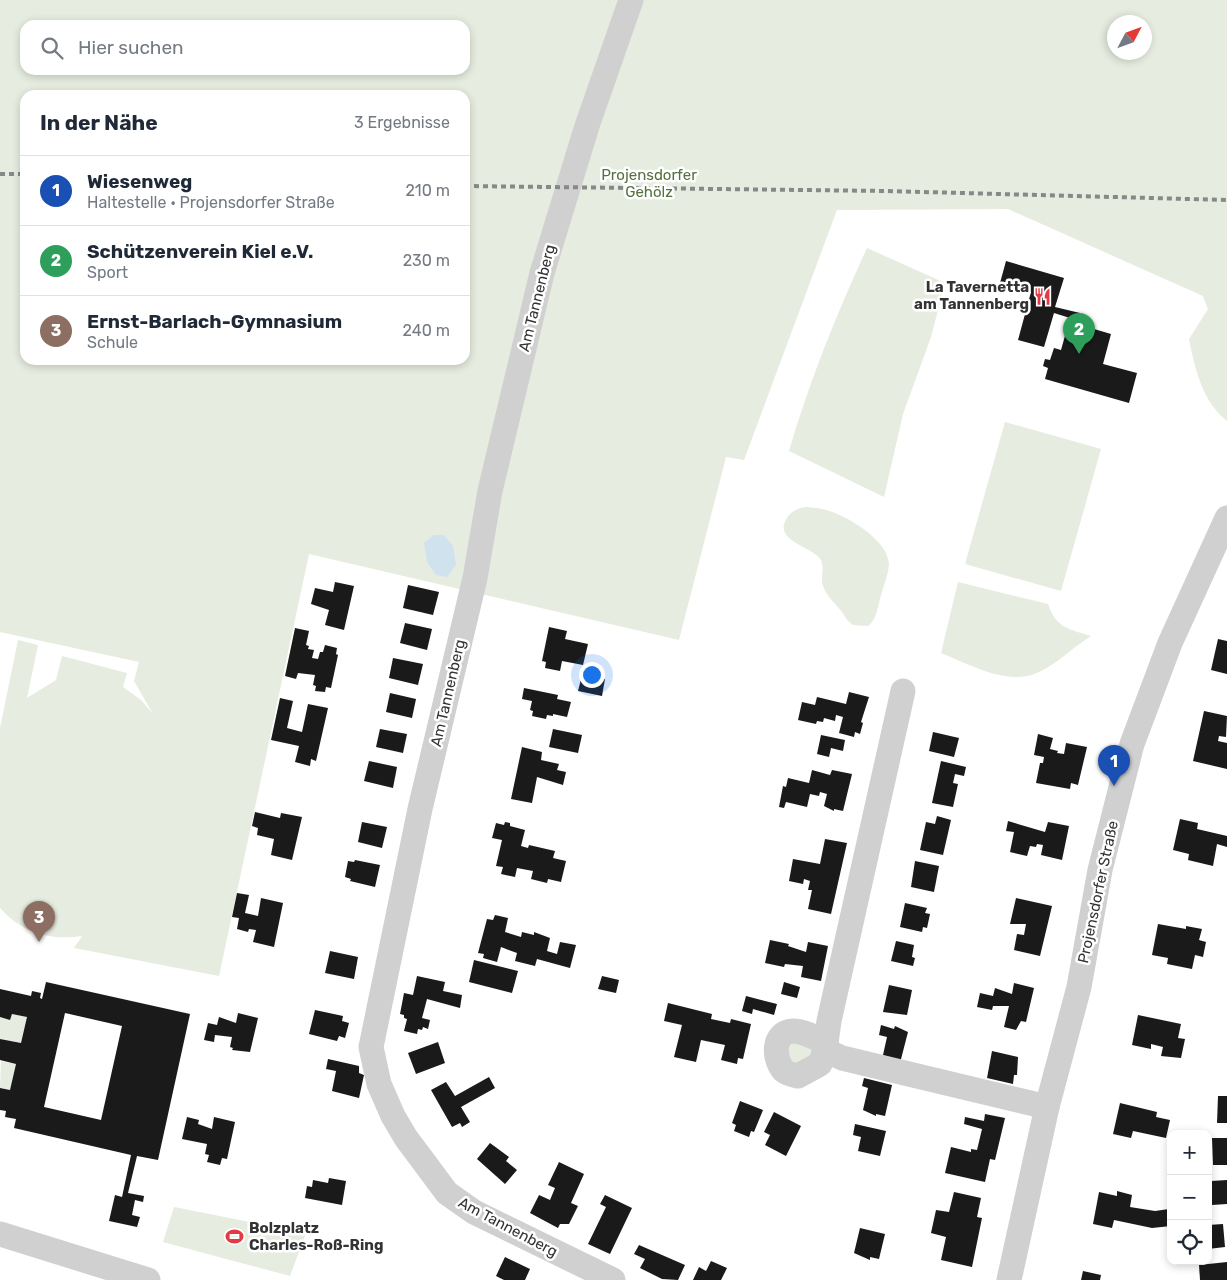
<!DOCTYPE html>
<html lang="de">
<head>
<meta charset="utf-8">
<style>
	body { margin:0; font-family:Rubik,sans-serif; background:#f2f2f3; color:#1f2937 }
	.controls { position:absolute; right:15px; bottom:15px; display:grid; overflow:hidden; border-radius:10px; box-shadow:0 2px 8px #0003 }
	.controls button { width:45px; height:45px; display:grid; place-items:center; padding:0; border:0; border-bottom:1px solid #e0e1e3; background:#fff; color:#1f2937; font:25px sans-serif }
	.compass { position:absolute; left:1107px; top:15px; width:45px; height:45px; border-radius:50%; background:#fff; box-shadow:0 2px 8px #0003; rotate:49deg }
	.you { position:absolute; left:591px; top:674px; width:18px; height:18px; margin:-12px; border:4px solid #fff; border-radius:50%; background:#1a73e8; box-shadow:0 0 0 8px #1a73e833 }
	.badge { display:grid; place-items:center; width:32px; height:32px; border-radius:50%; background:#0b8043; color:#fff; font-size:16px; font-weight:700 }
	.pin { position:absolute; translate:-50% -41px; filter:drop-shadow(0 1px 2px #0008) }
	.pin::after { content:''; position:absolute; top:26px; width:18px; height:15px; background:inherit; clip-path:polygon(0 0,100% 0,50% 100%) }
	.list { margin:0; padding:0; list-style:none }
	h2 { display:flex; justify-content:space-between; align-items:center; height:65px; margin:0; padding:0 20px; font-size:21px }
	h2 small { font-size:16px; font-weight:400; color:#747a83 }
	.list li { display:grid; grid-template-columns:32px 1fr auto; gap:15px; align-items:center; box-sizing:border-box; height:70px; padding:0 20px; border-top:1px solid #e0e1e3 }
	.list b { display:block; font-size:19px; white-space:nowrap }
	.list p { margin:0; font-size:16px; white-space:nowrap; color:#747a83 }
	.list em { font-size:16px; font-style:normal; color:#747a83 }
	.icon { flex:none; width:28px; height:28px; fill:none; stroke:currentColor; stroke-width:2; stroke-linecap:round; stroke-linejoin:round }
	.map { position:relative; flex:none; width:1227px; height:1280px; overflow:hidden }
	.search { position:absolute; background:#fff; box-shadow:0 2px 8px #0003; left:20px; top:20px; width:450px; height:55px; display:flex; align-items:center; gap:12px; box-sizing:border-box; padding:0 18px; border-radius:15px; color:#747a83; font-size:19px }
	.panel { position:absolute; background:#fff; box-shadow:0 2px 8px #0003; left:20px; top:90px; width:450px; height:275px; border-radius:15px }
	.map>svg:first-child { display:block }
</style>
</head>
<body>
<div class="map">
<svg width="1227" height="1280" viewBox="0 0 1227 1280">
	<rect width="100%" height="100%" fill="#fff"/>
	<g fill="#e6ecdf" fill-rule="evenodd">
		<path d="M0 0H1227V421C1202 401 1195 369 1189 339L1208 309 1203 296 1008 209 837 210 744 460 726 457 679 640 309 554 219 976 74 948 82 936C50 941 21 932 0 908V728L18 640 38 645 27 698 56 680 62 656 127 673 123 687 141 700 153 714 134 681 139 662 0 632ZM1114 22H1144V52H1114ZM25 25H465V70H25ZM25 95H465V360H25Z"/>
		<path d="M867 248 945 283 931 337 903 414 884 497 789 451C809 382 837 313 867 248Z"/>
		<polygon points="1005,422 1101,449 1061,591 965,564"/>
		<path d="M806 507C813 508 822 508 829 511 849 517 889 541 889 565 888 575 884 585 881 595 878 605 877 620 868 626L853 625 847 620C842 608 827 599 823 586 820 578 825 568 821 560 812 546 772 541 787 518 792 511 797 508 806 507Z"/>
		<path d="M958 582 1048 604C1056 628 1069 629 1091 636 1072 648 1056 665 1037 673 1007 686 969 664 941 653Z"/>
		<polygon points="12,1014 27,1017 21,1043 0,1039 0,1017 10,1019"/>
		<polygon points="805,1039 813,1051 809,1062 789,1064 788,1041"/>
		<polygon points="1,1061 16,1064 10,1090 0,1088"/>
		<polygon points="174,1207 306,1233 290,1276 163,1242"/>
	</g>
	<polygon fill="#cfe2ee" points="434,535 444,535 453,546 456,565 447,577 436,575 427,562 424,543"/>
	<g fill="#1a1a1a" fill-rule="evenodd">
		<polygon points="1006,261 1064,278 1055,307 1080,313 1077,324 1111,334 1103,364 1137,373 1129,403 1045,379 1048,368 1043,366 1045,359 1050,360 1054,348 1061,350 1070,318 1054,313 1044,347 1018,340 1031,292 1000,283"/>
		<polygon points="335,582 354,586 344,630 325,625 329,610 311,604 315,588 333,592"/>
		<polygon points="408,585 439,592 433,615 403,608"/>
		<polygon points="405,623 432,629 427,650 400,643"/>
		<polygon points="549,627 567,631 565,639 588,644 583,665 562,661 560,671 545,668 546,662 542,661"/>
		<polygon points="295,628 309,631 306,645 309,646 308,649 314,650 312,658 318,659 320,652 323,652 325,645 337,648 336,654 338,655 331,688 326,687 325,692 315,691 316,686 313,685 315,675 298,673 296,679 285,676"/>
		<polygon points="1218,639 1227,641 1227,674 1211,670"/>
		<polygon points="393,658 423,664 418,685 389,678"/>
		<polygon points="582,675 605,679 602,696 578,691"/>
		<polygon points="524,688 558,695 557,699 571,702 567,717 553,714 553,716 547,715 546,719 532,716 533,711 530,710 532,701 522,699"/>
		<polygon points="849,692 869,697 861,722 863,723 860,734 855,732 854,737 839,733 843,717 836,715 835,721 824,718 823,722 817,721 816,724 798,720 802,702 815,705 817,697 846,704"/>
		<polygon points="390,693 416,699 412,718 386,712"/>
		<polygon points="280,698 293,701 287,728 302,732 308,704 328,708 316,761 311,759 310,766 295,762 299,746 271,740"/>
		<polygon points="1204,711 1227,716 1226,737 1219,736 1218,741 1227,743 1227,769 1193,761"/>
		<polygon points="380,729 407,734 403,753 376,747"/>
		<polygon points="553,729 582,735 578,753 549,747"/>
		<polygon points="933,732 959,738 954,757 929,751"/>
		<polygon points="1038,734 1053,738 1050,749 1058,751 1057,753 1064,754 1066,743 1087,747 1078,785 1071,783 1070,789 1036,783 1040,763 1043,763 1044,757 1034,755"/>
		<polygon points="821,735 845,740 843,751 831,748 829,757 817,754"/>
		<polygon points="522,747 542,752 541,760 559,764 557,770 566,772 563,785 537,777 532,803 511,799"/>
		<polygon points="369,761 397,767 393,788 364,781"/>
		<polygon points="941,761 966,767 964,776 955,774 953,783 958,784 953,807 932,803"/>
		<polygon points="812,770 830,775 832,770 852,774 843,811 834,809 834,811 824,806 827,794 820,792 819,796 810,794 807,807 786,802 784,808 779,807 783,786 786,787 788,778 809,783"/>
		<polygon points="255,812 280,818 281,813 302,817 292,860 271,855 274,839 257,835 258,828 252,826"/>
		<polygon points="937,816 951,820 943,855 920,850 926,822 935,824"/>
		<polygon points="1180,819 1198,823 1197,829 1227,836 1227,847 1217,844 1213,866 1188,860 1189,854 1173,850"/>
		<polygon points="1008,821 1045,832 1048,822 1069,826 1062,860 1041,855 1043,845 1037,844 1036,847 1030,846 1027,856 1010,852 1014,832 1006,831"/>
		<polygon points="362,822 387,827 382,848 358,842"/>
		<polygon points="505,822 510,823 510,826 525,830 521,846 528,848 529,845 555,851 553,858 566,861 561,882 548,879 547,883 531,879 533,871 517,868 515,877 501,874 503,867 496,866 502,840 492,838 496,823 504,825"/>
		<polygon points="825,839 847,843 831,914 808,909 812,890 808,890 810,881 804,879 803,884 789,881 793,859 820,864"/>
		<polygon points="355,860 380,865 375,887 350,881 351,879 345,877 348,861 354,862"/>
		<polygon points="915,861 939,866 934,892 911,887"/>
		<polygon points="237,893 249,895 245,913 258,916 261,898 283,903 274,947 253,942 256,930 249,929 248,932 237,929 239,918 232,917"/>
		<polygon points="1016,898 1052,906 1040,956 1014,950 1017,934 1024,935 1026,924 1010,924"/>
		<polygon points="905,903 927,908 925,913 930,914 927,928 923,927 922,932 900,927"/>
		<polygon points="495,915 508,918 505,932 521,937 522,932 534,935 534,932 550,938 547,951 557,954 560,942 576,945 570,968 537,959 535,966 515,961 517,953 501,947 497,962 483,958 484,954 478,953 487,919 493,920"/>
		<polygon points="1158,924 1186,929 1186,926 1202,929 1199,940 1206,942 1203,957 1195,955 1192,969 1167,964 1168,958 1152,955"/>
		<polygon points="770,940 789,944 788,946 806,952 808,942 828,946 821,981 801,977 803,966 785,964 784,967 765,963"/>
		<polygon points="896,941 914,945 912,957 915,958 913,966 891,961"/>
		<polygon points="330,951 358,957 354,979 325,973"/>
		<polygon points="474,960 518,971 512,993 469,982"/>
		<polygon points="417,976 445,982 443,991 462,995 460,1008 427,999 422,1018 430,1020 428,1029 423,1027 422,1030 418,1029 417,1034 404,1031 407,1019 404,1018 404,1015 400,1014 404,993 413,995"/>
		<polygon points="602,976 619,980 616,993 598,989"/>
		<path d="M46 982 190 1014 158 1160 137 1156 128 1193 144 1196 143 1202 135 1200 132 1215 140 1217 137 1227 109 1221 115 1195 122 1197 131 1155 14 1128 16 1119 5 1117 6 1111 0 1110V1088L10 1090 16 1064 0 1060V1039L21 1043 27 1017 12 1014 10 1020 0 1017V989L31 996 32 991 41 993 40 998 42 999ZM65 1013 122 1026 101 1120 44 1107Z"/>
		<polygon points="784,982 800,987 797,998 781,994"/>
		<polygon points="1014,983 1034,988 1026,1022 1021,1021 1016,1030 1004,1027 1009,1006 993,1006 992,1010 977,1007 980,993 993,996 995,988 1012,994"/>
		<polygon points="889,985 912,990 907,1015 883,1012"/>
		<polygon points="746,996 777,1004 774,1015 753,1009 752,1014 742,1011"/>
		<polygon points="668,1003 712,1014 711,1019 730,1023 731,1019 751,1024 743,1059 738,1058 737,1064 721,1060 725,1045 701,1040 696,1062 674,1057 682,1025 664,1021"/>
		<polygon points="315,1010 343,1016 342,1021 349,1023 345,1038 339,1036 337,1041 309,1034"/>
		<polygon points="238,1013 258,1018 250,1052 232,1050 233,1048 230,1047 232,1037 215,1035 214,1042 204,1040 208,1023 217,1025 219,1017 236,1023"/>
		<polygon points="1138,1015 1181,1024 1178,1038 1185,1039 1181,1058 1161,1056 1163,1047 1151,1044 1151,1049 1132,1045"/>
		<polygon points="881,1025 894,1029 895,1026 908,1032 900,1063 883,1055 887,1037 879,1035"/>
		<polygon points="438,1042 445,1063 416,1074 408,1053"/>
		<polygon points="992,1051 1018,1057 1017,1075 1014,1075 1013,1084 987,1078"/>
		<polygon points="328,1059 359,1066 359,1073 364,1075 359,1098 332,1091 336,1071 326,1069"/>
		<polygon points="489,1077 495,1088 461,1107 470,1122 462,1127 460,1123 452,1127 431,1090 446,1082 455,1096"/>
		<polygon points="864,1078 892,1085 885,1116 876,1114 876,1116 863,1110 868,1088 862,1086"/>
		<polygon points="1218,1096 1227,1096 1227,1123 1217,1123"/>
		<polygon points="740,1101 763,1110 754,1132 751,1131 749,1137 734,1131 736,1125 732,1123"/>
		<polygon points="1120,1103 1157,1112 1156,1117 1170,1120 1166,1138 1133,1131 1131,1138 1113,1134"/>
		<polygon points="774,1112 801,1126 786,1156 765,1145 770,1135 764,1132"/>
		<polygon points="985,1114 1005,1118 995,1160 990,1159 985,1182 945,1173 951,1147 971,1152 971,1149 977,1150 982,1129 964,1124 965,1117 984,1121"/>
		<polygon points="187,1117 199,1120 198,1124 212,1129 214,1117 235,1122 227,1159 222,1158 220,1165 207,1162 209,1155 205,1154 207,1144 182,1139"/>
		<polygon points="855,1124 886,1131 880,1156 858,1151 861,1137 853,1135"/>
		<polygon points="1212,1138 1227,1138 1227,1165 1213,1165"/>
		<polygon points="490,1143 509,1157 506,1161 517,1170 505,1184 477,1159"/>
		<polygon points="559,1162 584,1174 571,1203 578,1206 569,1224 560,1224 558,1228 530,1213 539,1195 550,1200 555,1188 548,1185"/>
		<polygon points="329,1178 346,1181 342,1205 305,1198 307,1186 312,1187 313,1180 328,1183"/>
		<polygon points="1227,1180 1227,1204 1212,1205 1211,1181"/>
		<polygon points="1117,1191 1132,1195 1130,1207 1155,1211 1169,1209 1171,1226 1152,1228 1114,1220 1112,1228 1093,1224 1099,1192 1117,1196"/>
		<polygon points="954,1192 981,1198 977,1217 982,1218 972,1267 941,1260 946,1237 931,1233 936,1210 949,1212"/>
		<polygon points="605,1195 632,1208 610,1254 588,1244 606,1207 600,1204"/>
		<polygon points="1223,1224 1225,1247 1208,1249 1208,1225"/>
		<polygon points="860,1228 885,1234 879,1259 870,1257 870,1260 854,1253"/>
		<polygon points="639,1245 685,1265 678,1280 662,1279 640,1268 645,1259 634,1254"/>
		<polygon points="505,1257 530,1269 525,1280 504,1280 496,1276"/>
		<polygon points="711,1261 727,1268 721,1280 693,1280 699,1267 706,1271"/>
		<polygon points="1227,1262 1227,1280 1200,1280 1199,1265"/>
		<polygon points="1083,1271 1101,1275 1100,1280 1081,1280"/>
	</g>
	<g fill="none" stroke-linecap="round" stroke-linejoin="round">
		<g stroke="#d0d0d0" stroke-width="25">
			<polyline points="903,691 829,1021 825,1050 842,1058 1047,1107"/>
			<path d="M825 1050 820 1064 798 1076C794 1075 787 1074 784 1071 773 1059 772 1032 793 1031 804 1031 816 1038 826 1043"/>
			<polyline points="0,1234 148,1280"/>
			<polyline points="613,1280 474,1212 447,1193 406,1138 393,1116 379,1084 371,1047 420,809 475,578 490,491 542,273 587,126 631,0"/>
			<polyline points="1009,1280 1047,1107 1079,987 1100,870 1132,744 1170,643 1227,518"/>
		</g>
		<g stroke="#888" stroke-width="4" stroke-dasharray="5 4" stroke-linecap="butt">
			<polyline points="0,174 25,174"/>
			<polyline points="465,186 886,191 1227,200"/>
		</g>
	</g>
	<defs>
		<symbol id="restaurant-bare" viewBox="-9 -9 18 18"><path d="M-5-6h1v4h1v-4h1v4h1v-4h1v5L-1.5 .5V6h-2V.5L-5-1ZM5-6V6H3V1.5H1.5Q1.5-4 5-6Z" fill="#e63946" stroke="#fff" stroke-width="2.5" paint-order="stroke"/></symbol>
		<symbol id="stadium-bare" viewBox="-9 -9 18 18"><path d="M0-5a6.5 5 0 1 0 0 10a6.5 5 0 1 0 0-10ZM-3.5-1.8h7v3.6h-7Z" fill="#e63946" stroke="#fff" stroke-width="2.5" paint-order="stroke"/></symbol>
	</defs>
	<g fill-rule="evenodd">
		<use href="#restaurant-bare" x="1030" y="284" width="25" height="25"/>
		<use href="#stadium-bare" x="222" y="1224" width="25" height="25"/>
	</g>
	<g text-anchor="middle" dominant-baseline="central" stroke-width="5" stroke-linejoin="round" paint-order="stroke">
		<g font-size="15" fill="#56703f" stroke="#fff">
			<text x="649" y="175">Projensdorfer<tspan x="649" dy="17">Gehölz</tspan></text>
		</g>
		<g font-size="15" font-weight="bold" fill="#333" stroke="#fff" text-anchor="end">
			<text x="1029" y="287">La Tavernetta<tspan x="1029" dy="17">am Tannenberg</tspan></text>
			<text x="249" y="1228" text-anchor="start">Bolzplatz<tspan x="249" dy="17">Charles-Roß-Ring</tspan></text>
		</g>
		<g font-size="15" fill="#333" stroke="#fff">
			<text transform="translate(537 298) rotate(-76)">Am Tannenberg</text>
			<text transform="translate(448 693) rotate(-77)">Am Tannenberg</text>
			<text transform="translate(1098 892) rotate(-78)">Projensdorfer Straße</text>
			<text transform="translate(508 1227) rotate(28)">Am Tannenberg</text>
		</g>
	</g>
</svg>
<div class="controls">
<button>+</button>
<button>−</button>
<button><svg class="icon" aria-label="locate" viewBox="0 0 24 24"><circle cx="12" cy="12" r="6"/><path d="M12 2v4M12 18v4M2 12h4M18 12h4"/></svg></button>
</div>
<svg class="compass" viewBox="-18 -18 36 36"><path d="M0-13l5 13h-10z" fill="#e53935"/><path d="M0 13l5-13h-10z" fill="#747a83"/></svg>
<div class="you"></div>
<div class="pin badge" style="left:1114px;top:786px;background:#1a4fb4">1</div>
<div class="pin badge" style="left:1079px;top:354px;background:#2e9e5b">2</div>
<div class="pin badge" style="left:39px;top:942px;background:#8d6e63">3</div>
<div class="search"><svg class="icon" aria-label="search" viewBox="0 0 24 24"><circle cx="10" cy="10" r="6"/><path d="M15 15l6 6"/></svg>Hier suchen</div>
<section class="panel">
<h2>In der Nähe<small>3 Ergebnisse</small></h2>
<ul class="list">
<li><span class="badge" style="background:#1a4fb4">1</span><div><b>Wiesenweg</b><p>Haltestelle · Projensdorfer Straße</p></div><em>210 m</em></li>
<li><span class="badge" style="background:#2e9e5b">2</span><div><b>Schützenverein Kiel e.V.</b><p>Sport</p></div><em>230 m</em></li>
<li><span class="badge" style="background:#8d6e63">3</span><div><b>Ernst-Barlach-Gymnasium</b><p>Schule</p></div><em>240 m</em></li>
</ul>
</section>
</div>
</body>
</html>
